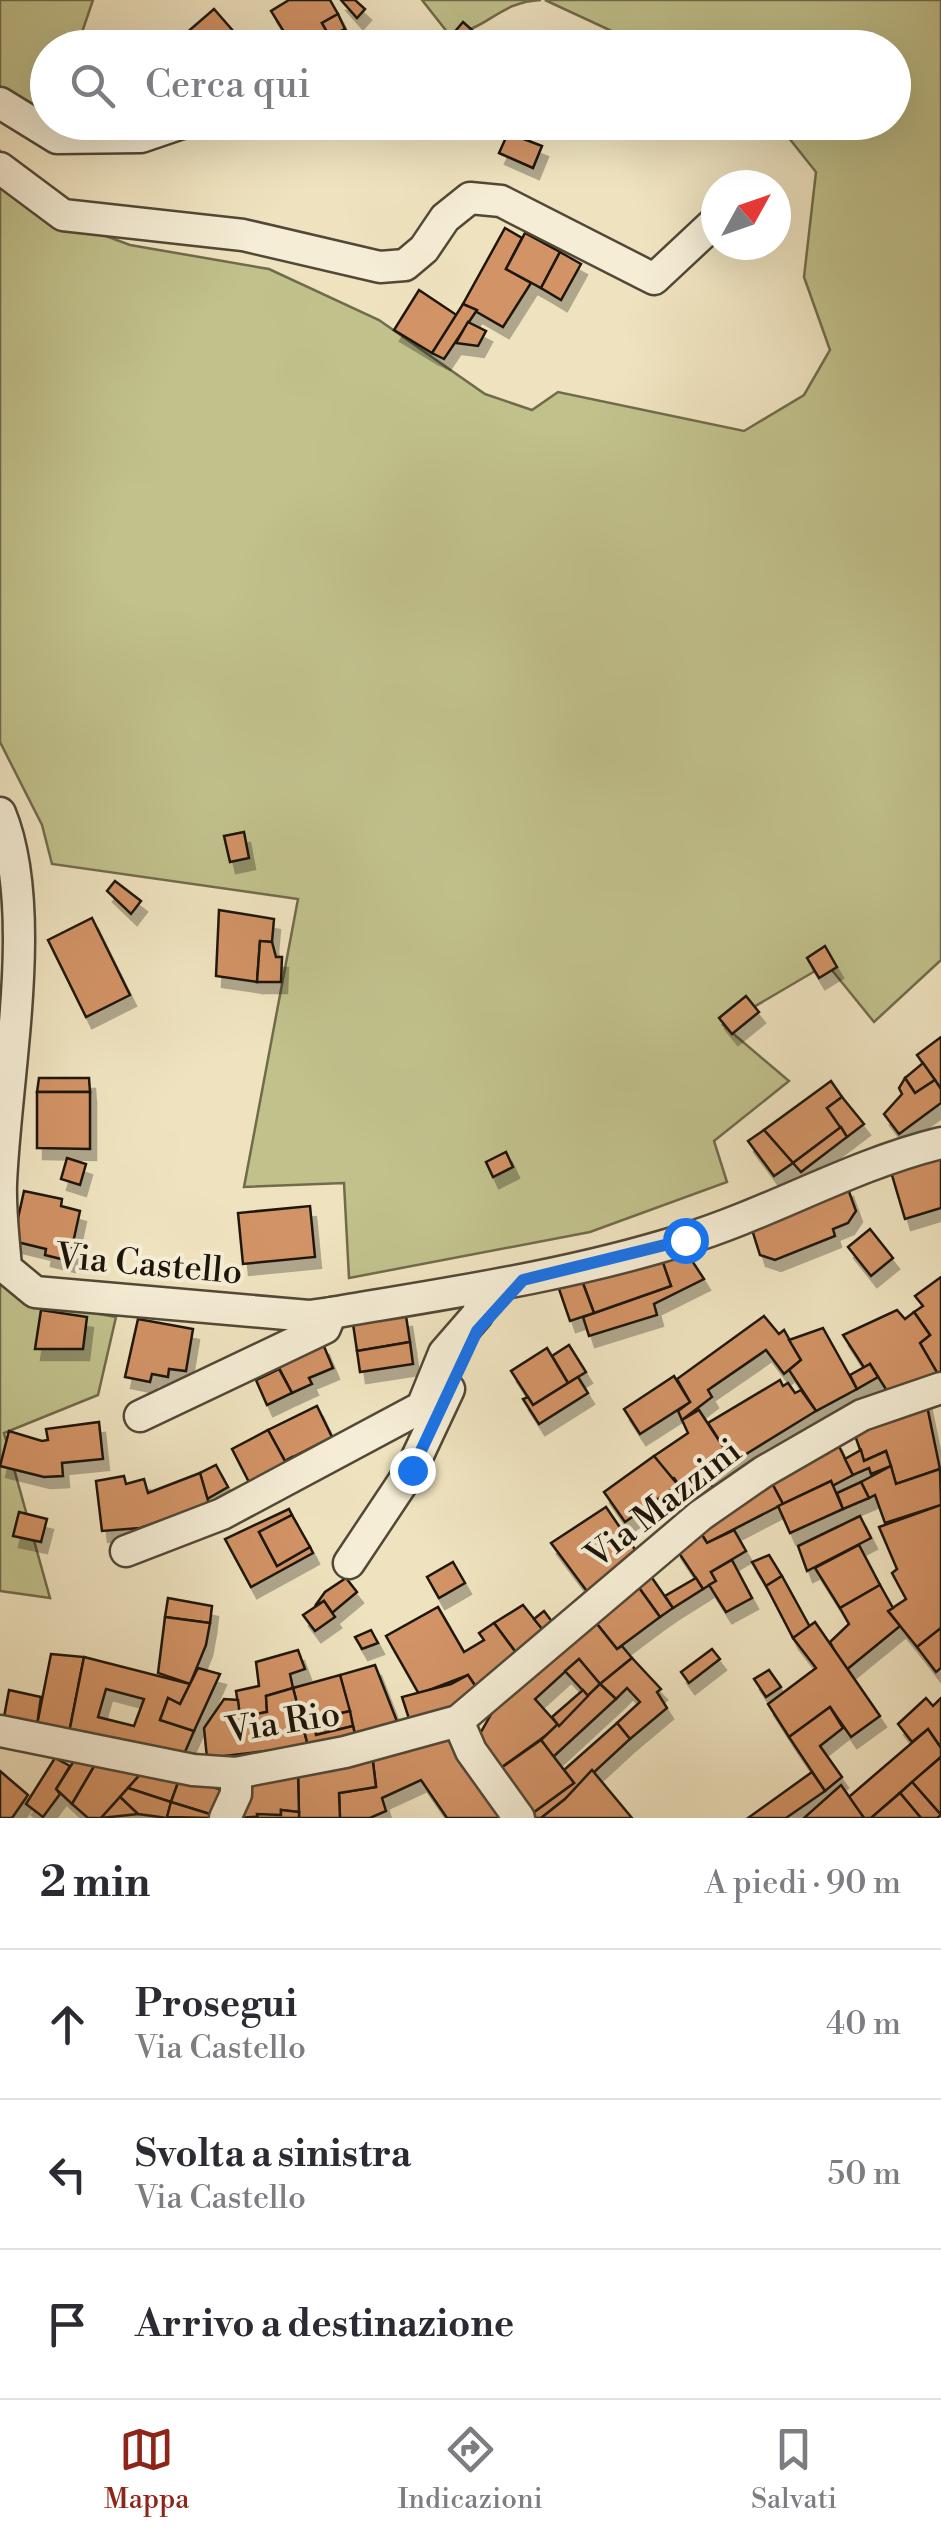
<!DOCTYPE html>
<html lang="it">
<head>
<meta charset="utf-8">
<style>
	body { margin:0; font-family:"Libre Bodoni",serif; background:#f7f7f7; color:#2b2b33 }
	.compass { position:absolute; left:701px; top:170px; width:90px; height:90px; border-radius:50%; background:#fff; box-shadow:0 10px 40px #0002; rotate:50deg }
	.stop { position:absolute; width:30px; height:30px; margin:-22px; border:8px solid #1a73e8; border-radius:50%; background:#fff }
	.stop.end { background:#1a73e8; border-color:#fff; box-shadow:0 2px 10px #0008 }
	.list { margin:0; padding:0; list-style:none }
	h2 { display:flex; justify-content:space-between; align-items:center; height:130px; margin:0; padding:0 40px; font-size:42px }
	h2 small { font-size:32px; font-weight:400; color:#7c7c81 }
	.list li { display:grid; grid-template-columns:65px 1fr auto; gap:30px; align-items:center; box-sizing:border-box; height:150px; padding:0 40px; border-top:2px solid #e1e1e2 }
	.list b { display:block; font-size:38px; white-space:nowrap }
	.list p { margin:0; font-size:32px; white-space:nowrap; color:#7c7c81 }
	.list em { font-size:32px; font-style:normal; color:#7c7c81 }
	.icon { flex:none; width:55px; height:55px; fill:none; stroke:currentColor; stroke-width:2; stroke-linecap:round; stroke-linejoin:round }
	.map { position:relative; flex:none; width:941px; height:1818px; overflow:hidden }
	.search { position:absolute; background:#fff; box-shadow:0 10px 40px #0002; left:30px; right:30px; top:30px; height:110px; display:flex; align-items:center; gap:25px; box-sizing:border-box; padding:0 35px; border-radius:55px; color:#7c7c81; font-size:38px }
	.sheet { height:580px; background:#fff }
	nav { display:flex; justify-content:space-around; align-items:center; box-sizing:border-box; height:140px; border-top:2px solid #e1e1e2; background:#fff; font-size:28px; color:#7c7c81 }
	nav a { display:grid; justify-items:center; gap:5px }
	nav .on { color:#8f2418 }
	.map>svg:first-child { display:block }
</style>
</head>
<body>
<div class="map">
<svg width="941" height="1818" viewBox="0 0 941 1818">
	<defs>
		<filter id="shadow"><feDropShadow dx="6" dy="11" stdDeviation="0" flood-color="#0004"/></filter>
	</defs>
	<rect width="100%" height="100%" fill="#efe3bf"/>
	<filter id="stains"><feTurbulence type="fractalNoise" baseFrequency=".002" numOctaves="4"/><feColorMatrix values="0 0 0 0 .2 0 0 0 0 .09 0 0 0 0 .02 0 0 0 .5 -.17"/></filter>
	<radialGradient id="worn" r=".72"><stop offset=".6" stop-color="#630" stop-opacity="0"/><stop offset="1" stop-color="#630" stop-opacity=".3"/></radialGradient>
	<g fill="#c1c18c" stroke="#706b4b" stroke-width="2.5">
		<polygon points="0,0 93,0 77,47 48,48 48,122 87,123 88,127 0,118"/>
		<path d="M422 0H541C496 2 487 33 448 33Z"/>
		<polygon points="545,0 941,0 941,960 874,1022 827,964 723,1025 789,1081 714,1141 727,1182 590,1232 349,1278 344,1183 244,1187 298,899 52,864 42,825 0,742 0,151 52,216 130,245 269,269 379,320 485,394 532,410 558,392 744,431 804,395 830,350 804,277 816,172 777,123 894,122 894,48 646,47"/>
		<polygon points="0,1243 67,1308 116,1317 98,1395 4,1433 50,1598 0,1591"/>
	</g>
	<g fill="#d29366" stroke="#1e150a" stroke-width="2.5" fill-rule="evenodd" filter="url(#shadow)">
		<polygon points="289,0 330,0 338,14 322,23 330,37 312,48 294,48 271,11"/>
		<polygon points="341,0 355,0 365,9 357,18"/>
		<polygon points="214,9 248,48 169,48"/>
		<polygon points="338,14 345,29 330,37 322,23"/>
		<polygon points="463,22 492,48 441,48"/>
		<polygon points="345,29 357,48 312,48 330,37"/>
		<polygon points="508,133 542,146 533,168 499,153"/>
		<polygon points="505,228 522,238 506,269 531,283 503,327 463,304"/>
		<polygon points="525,233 560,252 541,288 506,269"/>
		<polygon points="560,252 581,264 561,300 541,288"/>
		<polygon points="419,290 458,316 432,353 394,330"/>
		<polygon points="463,304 477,310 444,359 432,353"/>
		<polygon points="468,322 486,331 478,346 456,343"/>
		<polygon points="244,832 249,858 230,862 224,836"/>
		<polygon points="115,881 141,901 131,914 107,891"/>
		<polygon points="219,910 274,919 272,942 260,941 257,982 216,976"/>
		<polygon points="92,918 130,995 86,1017 48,940"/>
		<polygon points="260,941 272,942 276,957 282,957 281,982 257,982"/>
		<polygon points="825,946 837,967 819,978 807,958"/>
		<polygon points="746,996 759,1012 732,1034 719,1018"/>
		<polygon points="941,1037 941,1089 917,1055"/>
		<polygon points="923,1063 935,1080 915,1093 905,1078"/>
		<polygon points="39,1078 89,1078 90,1092 37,1092"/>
		<polygon points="905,1078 915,1093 935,1080 941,1089 941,1103 899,1134 884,1114 902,1094 899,1088"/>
		<polygon points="831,1081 842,1097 827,1108 841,1127 793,1163 764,1130"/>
		<polygon points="37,1092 90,1092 90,1149 37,1148"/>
		<polygon points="842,1097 864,1124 847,1137 827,1108"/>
		<polygon points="841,1127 847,1137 801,1172 793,1163"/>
		<polygon points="764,1130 793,1163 774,1176 748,1141"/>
		<polygon points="941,1150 941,1208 905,1219 889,1165"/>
		<polygon points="506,1152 513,1167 493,1177 486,1162"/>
		<polygon points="67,1158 86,1164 80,1185 61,1179"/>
		<polygon points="847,1186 856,1211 848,1223 833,1229 835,1236 775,1260 760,1255 749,1220"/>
		<polygon points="24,1191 62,1199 61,1206 80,1211 69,1261 45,1255 46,1249 13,1241"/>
		<polygon points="310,1206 315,1257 243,1264 238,1213"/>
		<polygon points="870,1229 893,1258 871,1276 848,1247"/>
		<polygon points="681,1244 704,1279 654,1304 657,1315 589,1336 583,1317 671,1286 660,1256"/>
		<polygon points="659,1251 671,1286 594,1313 581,1278"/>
		<polygon points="941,1277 941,1375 939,1376 920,1343 930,1335 914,1312 923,1306 915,1296"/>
		<polygon points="581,1278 594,1313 570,1321 558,1286"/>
		<polygon points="41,1310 87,1317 83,1349 35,1349"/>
		<polygon points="897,1310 905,1319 914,1312 930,1335 920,1343 939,1376 889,1394 870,1364 865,1369 843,1335"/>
		<polygon points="406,1316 410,1342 357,1351 353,1324"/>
		<polygon points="764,1316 779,1334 784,1330 801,1360 784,1374 766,1350 708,1390 712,1397 682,1420 678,1411 690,1402 677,1379"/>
		<polygon points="138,1319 193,1329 186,1371 169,1369 168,1377 152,1374 150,1382 125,1377"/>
		<polygon points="823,1328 857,1389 816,1411 789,1370 801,1360 789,1340"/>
		<polygon points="410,1342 413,1364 360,1372 357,1351"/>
		<polygon points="323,1344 333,1368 309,1378 312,1384 292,1393 277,1364"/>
		<polygon points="569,1345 586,1372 568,1383 552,1356"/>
		<polygon points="547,1348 568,1383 533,1405 511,1371"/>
		<polygon points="870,1364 878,1377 857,1389 850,1375"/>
		<polygon points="279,1369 292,1393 267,1405 256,1380"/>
		<polygon points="674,1376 690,1402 640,1434 624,1409"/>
		<polygon points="578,1377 588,1393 539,1424 523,1399 528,1397 533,1405"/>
		<polygon points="780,1380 783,1386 788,1383 795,1393 801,1390 816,1411 733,1462 708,1423"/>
		<polygon points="925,1396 940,1469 896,1484 886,1451 864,1461 851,1424"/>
		<polygon points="317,1406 332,1437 285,1461 268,1430"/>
		<polygon points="699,1410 733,1462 682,1489 674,1478 670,1480 654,1456 688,1433 682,1420"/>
		<polygon points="99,1422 103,1459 62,1463 63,1476 44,1477 0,1466 9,1431 42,1441 48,1440 46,1429"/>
		<polygon points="268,1430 285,1461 292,1457 295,1464 251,1486 232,1449"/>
		<polygon points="836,1440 853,1475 832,1486 831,1481 783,1504 767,1474"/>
		<polygon points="861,1450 864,1461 886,1451 891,1466 871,1474 869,1468 853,1475 845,1459"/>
		<polygon points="654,1456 678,1485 625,1522 604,1492"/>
		<polygon points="216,1465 228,1487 207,1499 200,1473"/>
		<polygon points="891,1466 896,1484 940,1469 941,1505 885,1523 875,1495 869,1498 861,1482"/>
		<polygon points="200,1473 209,1504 140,1528 102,1531 96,1481 124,1476 126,1484 144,1479 148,1493"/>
		<polygon points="767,1474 783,1504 707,1543 697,1527"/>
		<polygon points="705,1478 716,1491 697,1507 682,1489"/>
		<polygon points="831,1481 843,1509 790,1533 778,1506"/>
		<polygon points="861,1482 869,1498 843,1509 837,1493"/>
		<polygon points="941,1505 941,1628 917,1647 888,1611 906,1599 892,1573 897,1569 879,1527"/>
		<polygon points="606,1507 638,1554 589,1594 551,1543"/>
		<polygon points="289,1509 292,1515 259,1532 277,1566 310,1547 313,1553 251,1587 225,1539"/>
		<polygon points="19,1512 47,1519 41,1542 13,1536"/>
		<polygon points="292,1515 310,1547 277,1566 259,1532"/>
		<polygon points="860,1516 871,1538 807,1571 798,1546"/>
		<polygon points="697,1527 707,1543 734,1530 746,1551 711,1572 716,1581 703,1589 675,1547"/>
		<polygon points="859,1545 880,1585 840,1608 815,1568"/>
		<polygon points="769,1555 782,1576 766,1586 752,1562"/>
		<polygon points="732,1560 752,1598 726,1612 709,1585 716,1581 711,1572"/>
		<polygon points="453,1562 465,1583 439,1598 427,1577"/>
		<polygon points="650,1575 673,1608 660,1617 637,1585"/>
		<polygon points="782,1576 810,1627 793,1638 766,1586"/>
		<polygon points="346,1578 357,1592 332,1613 324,1601 315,1606 325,1592"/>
		<polygon points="696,1578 703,1589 673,1608 665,1596"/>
		<polygon points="637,1585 660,1617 617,1649 593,1619"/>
		<polygon points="880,1585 893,1608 888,1611 900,1626 845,1671 830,1642 849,1624 840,1608"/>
		<polygon points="168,1598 212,1606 210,1623 165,1617"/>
		<polygon points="324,1601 335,1617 315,1631 303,1615"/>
		<polygon points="523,1605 547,1635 520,1658 494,1623"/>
		<polygon points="438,1607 464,1652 484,1640 479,1633 494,1623 520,1658 480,1693 468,1675 419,1694 386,1636"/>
		<polygon points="544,1611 556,1627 547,1635 534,1619"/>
		<polygon points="165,1617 210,1623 206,1645 190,1684 158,1673"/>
		<polygon points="593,1619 617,1649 622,1646 632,1658 600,1684 579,1659 535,1699 559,1726 498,1770 477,1739 497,1704"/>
		<polygon points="815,1622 880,1716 851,1737 830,1707 789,1737 768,1704 816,1668 793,1638"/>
		<polygon points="941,1628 941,1668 936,1672 917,1647"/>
		<polygon points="371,1630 378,1643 362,1649 355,1637"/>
		<polygon points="712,1649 720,1659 689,1683 681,1672"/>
		<polygon points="298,1650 305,1669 290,1674 293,1688 266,1696 267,1712 240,1717 236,1691 259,1686 256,1662"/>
		<polygon points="51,1654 84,1657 69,1733 37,1725"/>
		<path d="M84 1657 190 1684 180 1704 168 1698 160 1720 194 1731 182 1759 69 1733ZM106 1689 144 1699 134 1726 98 1717Z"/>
		<polygon points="632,1658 661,1689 657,1692 667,1708 630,1739 617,1723 640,1702 627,1688 616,1699 600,1684"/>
		<polygon points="579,1659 600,1684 588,1696 565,1671"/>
		<polygon points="375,1665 398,1724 356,1738 340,1675"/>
		<polygon points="198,1668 220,1674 194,1731 160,1720 168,1698 180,1704"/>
		<polygon points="769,1670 781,1687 766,1697 754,1679"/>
		<polygon points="340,1675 350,1711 302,1722 293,1688"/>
		<polygon points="468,1675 480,1693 440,1717 411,1725 402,1697 451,1684"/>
		<polygon points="600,1684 616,1699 553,1757 541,1740"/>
		<polygon points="293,1688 308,1746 207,1758 204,1728 224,1699 238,1700 240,1717 267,1712 266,1696"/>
		<polygon points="9,1690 41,1697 37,1725 4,1717"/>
		<polygon points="583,1690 588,1696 559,1726 552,1717"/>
		<polygon points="926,1698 933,1706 941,1698 941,1748 928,1729 912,1742 898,1724"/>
		<polygon points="830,1707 843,1728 820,1746 842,1777 825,1791 789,1737"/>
		<polygon points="350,1711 353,1726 316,1735 314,1720"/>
		<polygon points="314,1720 316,1735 353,1726 356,1738 308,1746 302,1722"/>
		<polygon points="617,1723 630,1739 565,1799 541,1818 532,1818 530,1815 574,1783 564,1770"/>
		<polygon points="928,1729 941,1748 941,1757 871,1818 864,1818 848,1800 850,1796"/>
		<polygon points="444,1733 500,1818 447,1818 421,1780 382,1798 386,1811 370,1818 340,1818 339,1793 376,1787 372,1754"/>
		<polygon points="541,1740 574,1783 530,1815 498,1770"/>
		<polygon points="79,1753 99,1758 72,1804 56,1789"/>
		<polygon points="372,1754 376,1787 339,1793 340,1818 299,1818 298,1774"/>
		<polygon points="941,1757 941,1815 912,1782"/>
		<polygon points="55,1758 70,1766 56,1789 60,1794 43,1817 26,1804"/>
		<polygon points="99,1758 145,1769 101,1818 88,1818 72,1804"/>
		<polygon points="145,1769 180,1777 171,1802 128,1788"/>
		<polygon points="592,1770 632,1818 541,1818 565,1799"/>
		<polygon points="0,1771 28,1795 12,1818 0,1818"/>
		<polygon points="812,1772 825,1791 786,1818 748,1818"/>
		<polygon points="298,1774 299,1812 281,1810 281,1815 237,1818 242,1777"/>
		<polygon points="180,1777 222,1790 213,1815 171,1802"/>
		<polygon points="912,1782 941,1815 937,1818 921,1818 900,1793"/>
		<polygon points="841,1785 864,1818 804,1818"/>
		<polygon points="128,1788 171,1802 167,1818 138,1814 120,1797"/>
		<polygon points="900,1793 921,1818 871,1818"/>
		<polygon points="120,1797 138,1814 101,1818"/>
		<polygon points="171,1802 213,1815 213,1818 167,1817"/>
		<polygon points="281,1810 299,1812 299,1818 258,1818 257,1814 281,1815"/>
	</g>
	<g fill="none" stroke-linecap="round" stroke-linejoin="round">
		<defs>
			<g id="street">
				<polyline points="0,103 57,138 141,137 185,122"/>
				<polyline points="0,168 63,215 243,235 380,267 405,265 424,249 445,218 470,198 501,201 654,279 716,221"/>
				<path d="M0 813C40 910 5 1078 1 1184 0 1212 4 1240 6 1268L35 1292 309 1316 331 1313C449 1293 568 1276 683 1240 771 1213 851 1165 941 1143"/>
				<polyline points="140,1416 325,1328 331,1313"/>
				<polyline points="126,1551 222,1514 422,1407 444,1353 477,1315 487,1287"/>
				<polyline points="349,1563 411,1470 449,1389"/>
				<polyline points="458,1721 471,1751 519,1818"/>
				<polyline points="0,1731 193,1770 236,1773 345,1752 458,1721 701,1515 763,1472 862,1415 941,1388"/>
				<polyline points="225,1818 236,1794 236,1773"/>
			</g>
		</defs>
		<use href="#street" stroke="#524837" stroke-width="35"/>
		<use href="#street" stroke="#f5edd5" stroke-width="30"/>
	</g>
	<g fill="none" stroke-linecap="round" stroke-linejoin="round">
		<polyline stroke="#1a73e8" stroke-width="12" points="412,1470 477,1331 523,1280 685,1240"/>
	</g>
	<g text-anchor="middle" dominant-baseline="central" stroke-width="8" stroke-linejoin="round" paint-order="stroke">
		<g font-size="35" fill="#1e150a" stroke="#f5edd5">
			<text transform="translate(149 1265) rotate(5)">Via Castello</text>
			<text transform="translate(664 1504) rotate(-38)">Via Mazzini</text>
			<text transform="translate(283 1723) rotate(-9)">Via Rio</text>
		</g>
	</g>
	<rect width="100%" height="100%" filter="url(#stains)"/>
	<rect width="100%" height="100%" fill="url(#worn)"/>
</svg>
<svg class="compass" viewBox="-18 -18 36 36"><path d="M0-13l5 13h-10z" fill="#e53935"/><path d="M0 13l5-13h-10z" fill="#7c7c81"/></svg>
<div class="stop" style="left:685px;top:1240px"></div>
<div class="stop end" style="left:412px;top:1470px"></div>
<div class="search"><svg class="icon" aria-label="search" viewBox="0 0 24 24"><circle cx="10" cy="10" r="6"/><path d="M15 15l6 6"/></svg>Cerca qui</div>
</div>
<section class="sheet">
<h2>2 min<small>A piedi · 90 m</small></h2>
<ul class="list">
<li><svg class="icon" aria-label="ahead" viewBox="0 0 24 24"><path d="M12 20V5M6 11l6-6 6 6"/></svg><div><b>Prosegui</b><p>Via Castello</p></div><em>40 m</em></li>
<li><svg class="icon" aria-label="left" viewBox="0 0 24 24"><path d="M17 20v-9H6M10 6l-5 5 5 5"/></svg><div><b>Svolta a sinistra</b><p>Via Castello</p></div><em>50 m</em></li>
<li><svg class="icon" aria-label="arrive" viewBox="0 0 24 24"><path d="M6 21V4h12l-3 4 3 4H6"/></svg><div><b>Arrivo a destinazione</b></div></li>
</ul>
</section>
<nav>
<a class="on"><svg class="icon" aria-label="map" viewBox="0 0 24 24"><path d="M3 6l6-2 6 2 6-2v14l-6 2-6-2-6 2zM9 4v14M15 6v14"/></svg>Mappa</a>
<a><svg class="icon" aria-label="directions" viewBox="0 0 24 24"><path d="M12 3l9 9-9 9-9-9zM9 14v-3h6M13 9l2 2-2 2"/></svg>Indicazioni</a>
<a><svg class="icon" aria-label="saved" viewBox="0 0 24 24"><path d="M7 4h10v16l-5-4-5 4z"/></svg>Salvati</a>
</nav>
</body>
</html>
